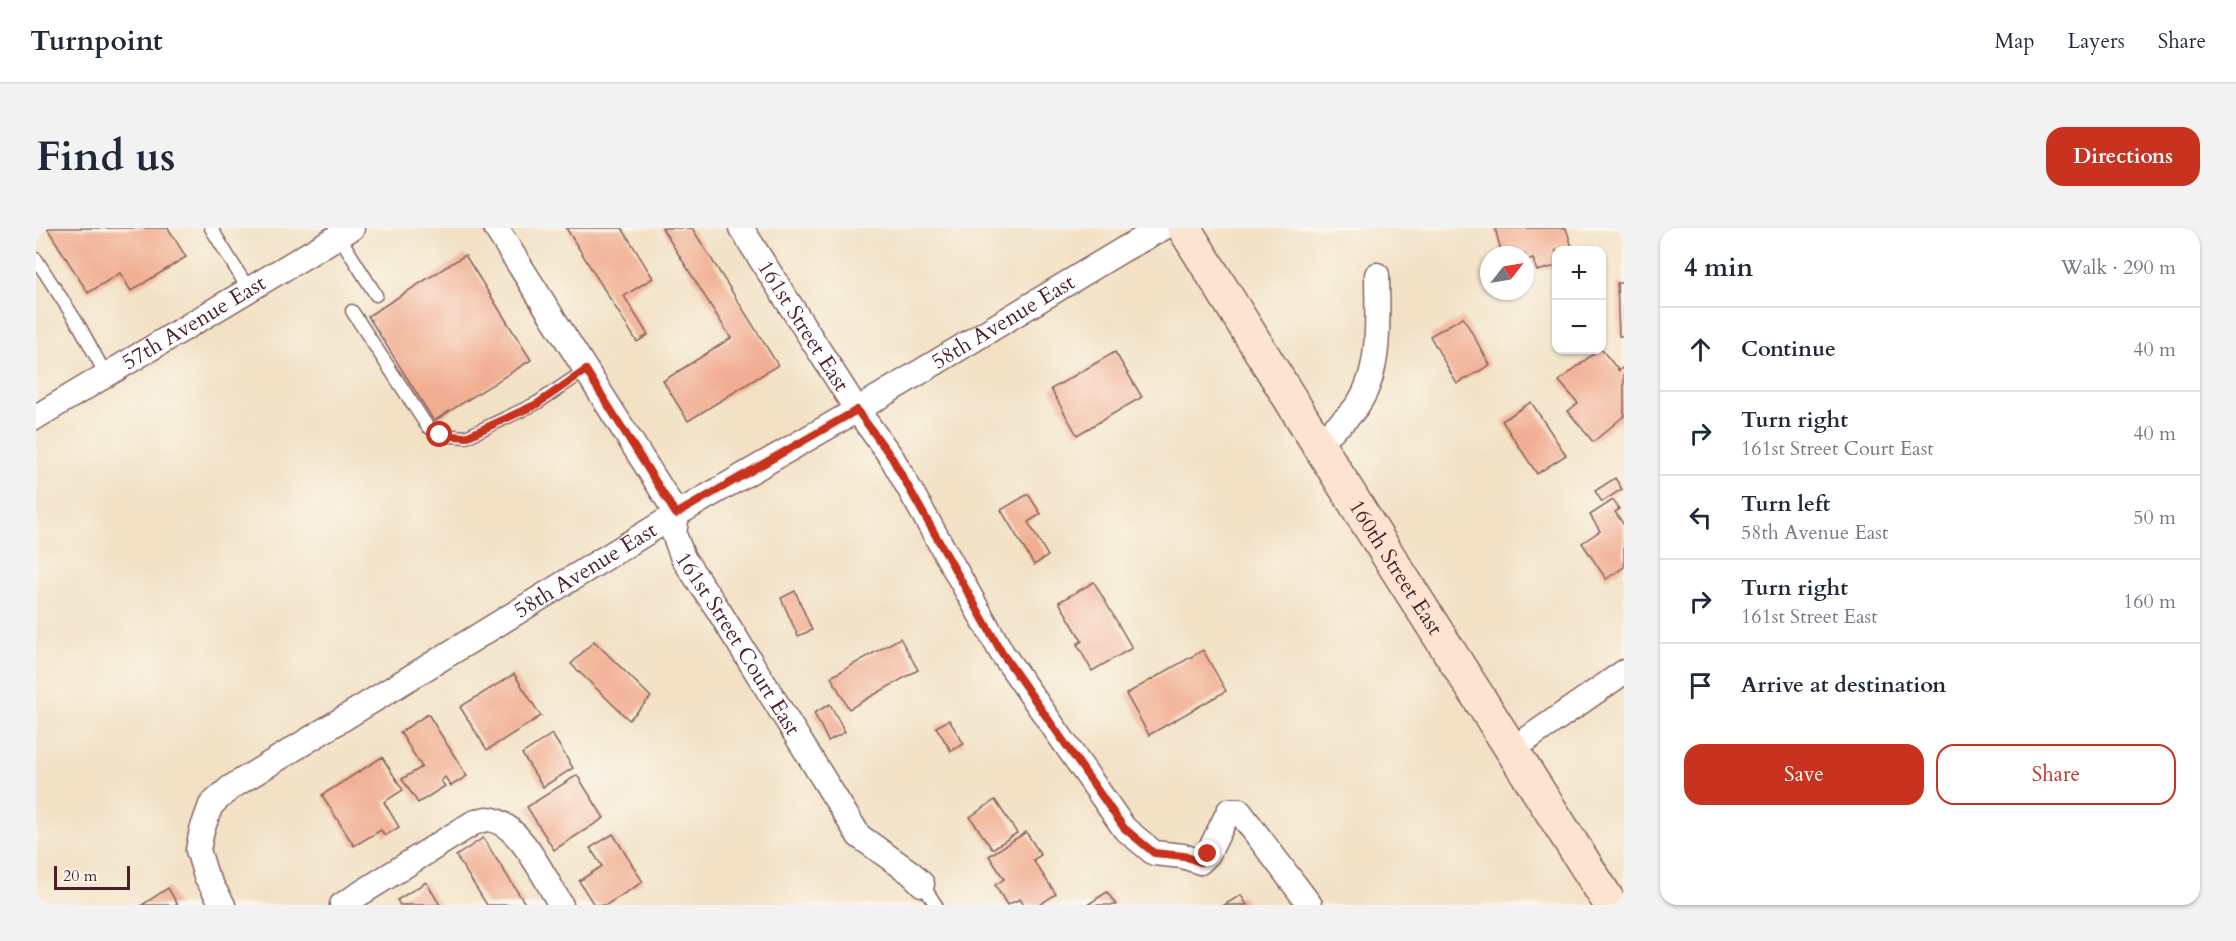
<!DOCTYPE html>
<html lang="en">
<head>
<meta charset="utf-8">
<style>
	body { margin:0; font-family:Cardo,serif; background:#f2f2f3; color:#1f2937 }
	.controls { position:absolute; right:18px; top:18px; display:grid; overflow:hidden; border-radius:12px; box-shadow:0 2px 4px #0004 }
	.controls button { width:54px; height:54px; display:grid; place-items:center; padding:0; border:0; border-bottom:2px solid #e0e1e3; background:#fff; color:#1f2937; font:30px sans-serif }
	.compass { position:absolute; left:1444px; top:18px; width:54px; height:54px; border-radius:50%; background:#fff; box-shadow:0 2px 4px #0004; rotate:59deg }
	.scale { position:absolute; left:18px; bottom:15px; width:76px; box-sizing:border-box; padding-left:6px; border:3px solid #4a1f2b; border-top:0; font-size:16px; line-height:21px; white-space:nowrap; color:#4a1f2b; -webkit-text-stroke:4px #fbf7ec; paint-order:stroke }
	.stop { position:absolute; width:18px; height:18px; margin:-14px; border:4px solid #c8321e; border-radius:50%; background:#fff }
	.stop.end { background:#c8321e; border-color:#fff; box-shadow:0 2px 6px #0008 }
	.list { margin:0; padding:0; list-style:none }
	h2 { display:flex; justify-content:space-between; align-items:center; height:78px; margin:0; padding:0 24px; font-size:26px }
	h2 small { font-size:20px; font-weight:400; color:#747a83 }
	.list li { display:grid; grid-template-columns:39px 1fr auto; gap:18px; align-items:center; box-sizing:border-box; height:84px; padding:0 24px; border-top:2px solid #e0e1e3 }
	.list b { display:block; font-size:22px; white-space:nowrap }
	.list p { margin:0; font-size:20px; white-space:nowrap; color:#747a83 }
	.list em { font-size:20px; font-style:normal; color:#747a83 }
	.actions { display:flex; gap:12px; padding:18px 24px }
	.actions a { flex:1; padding:14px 0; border:2px solid #c8321e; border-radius:18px; text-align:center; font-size:21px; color:#c8321e }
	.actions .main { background:#c8321e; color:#fff }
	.icon { flex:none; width:33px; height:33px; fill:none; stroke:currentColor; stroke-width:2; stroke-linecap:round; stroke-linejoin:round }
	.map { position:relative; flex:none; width:1588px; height:677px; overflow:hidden; border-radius:18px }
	header { display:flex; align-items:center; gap:36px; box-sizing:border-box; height:84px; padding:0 30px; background:#fff; border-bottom:2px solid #e0e1e3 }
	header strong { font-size:28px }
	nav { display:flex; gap:33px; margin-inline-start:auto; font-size:21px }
	.intro { display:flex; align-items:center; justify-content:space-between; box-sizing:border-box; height:144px; padding:0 36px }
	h1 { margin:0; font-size:42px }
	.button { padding:15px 27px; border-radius:18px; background:#c8321e; color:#fff; font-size:21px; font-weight:700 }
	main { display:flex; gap:36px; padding:0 36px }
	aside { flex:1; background:#fff; border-radius:18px; box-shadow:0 2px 4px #0004 }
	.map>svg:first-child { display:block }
</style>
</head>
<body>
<header>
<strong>Turnpoint</strong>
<nav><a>Map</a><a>Layers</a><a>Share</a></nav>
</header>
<div class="intro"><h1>Find us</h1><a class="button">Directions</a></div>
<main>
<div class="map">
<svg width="1588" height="677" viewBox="0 0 1588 677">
	<rect width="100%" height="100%" fill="#fbf7ec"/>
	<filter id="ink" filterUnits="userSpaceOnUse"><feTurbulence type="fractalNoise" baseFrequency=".0167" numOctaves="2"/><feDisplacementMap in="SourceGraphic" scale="12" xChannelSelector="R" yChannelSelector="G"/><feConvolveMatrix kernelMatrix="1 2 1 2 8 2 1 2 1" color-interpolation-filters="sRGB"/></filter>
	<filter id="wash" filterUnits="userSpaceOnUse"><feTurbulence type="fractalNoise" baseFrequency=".008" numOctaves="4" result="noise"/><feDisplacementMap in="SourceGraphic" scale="24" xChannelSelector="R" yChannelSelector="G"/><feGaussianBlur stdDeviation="1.35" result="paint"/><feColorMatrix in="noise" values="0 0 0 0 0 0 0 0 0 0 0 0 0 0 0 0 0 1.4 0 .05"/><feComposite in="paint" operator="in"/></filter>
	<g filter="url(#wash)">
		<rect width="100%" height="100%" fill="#f2e1c4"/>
		<g id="blocks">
			<g fill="#f1ad91">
				<polygon points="11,0 132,0 150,29 95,63 84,45 52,65"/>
				<polygon points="530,0 586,0 617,50 588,68 612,107 601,114"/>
				<polygon points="626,0 656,0 742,137 652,193 627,153 695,110"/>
				<polygon points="1459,0 1530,0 1537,22 1520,22 1520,38 1501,43 1497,31 1489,33 1489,27 1466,27"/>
				<polygon points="429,27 495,132 398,193 332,88"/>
				<polygon points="1581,55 1588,55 1588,108 1583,108"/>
				<polygon points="1427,89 1454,137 1421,156 1394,108"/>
				<polygon points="1562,122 1566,122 1583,143 1588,138 1588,188 1557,214 1532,183 1542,175 1523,153"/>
				<polygon points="1079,124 1106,169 1041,207 1015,161"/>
				<polygon points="1495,174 1530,227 1501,246 1466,193"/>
				<polygon points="1579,250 1586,261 1566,274 1559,263"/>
				<polygon points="992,266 1005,286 992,294 1012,328 998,337 965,282"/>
				<polygon points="1577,272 1583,281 1579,284 1588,297 1588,339 1570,351 1546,315 1564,303 1554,287"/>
				<polygon points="1058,354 1096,420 1056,443 1041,416 1046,413 1023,374"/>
				<polygon points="759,363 776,402 762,408 745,370"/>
				<polygon points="864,410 882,442 813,481 795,449"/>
				<polygon points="558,413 615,469 593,492 535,436"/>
				<polygon points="1167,422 1190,463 1113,507 1090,466"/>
				<polygon points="478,446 505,488 451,522 424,479"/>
				<polygon points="794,476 809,504 792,513 778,485"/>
				<polygon points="392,486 431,548 415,558 409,549 405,553 409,558 382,575 366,551 386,539 364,504"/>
				<polygon points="913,492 928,516 915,523 900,499"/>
				<polygon points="516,506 537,540 507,559 486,526"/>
				<polygon points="346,529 367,562 348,574 363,599 349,608 345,602 318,618 286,567"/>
				<polygon points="541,547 568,590 518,622 491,579"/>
				<polygon points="959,572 981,605 956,621 934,589"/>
				<polygon points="990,604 1005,627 997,632 1020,666 1003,677 988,677 984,671 971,677 959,657 968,651 953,628"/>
				<polygon points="577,606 607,654 570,677 558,677 543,653 566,638 554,620"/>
				<polygon points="447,610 490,677 451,677 420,628"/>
				<polygon points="390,654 404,677 364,677 361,672"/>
				<polygon points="132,660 142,677 106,677"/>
				<polygon points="1071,664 1080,677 1051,677"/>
				<polygon points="1205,667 1211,677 1188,677"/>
			</g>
		</g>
	</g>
	<g filter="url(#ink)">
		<use href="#blocks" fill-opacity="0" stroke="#856361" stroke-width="1.5"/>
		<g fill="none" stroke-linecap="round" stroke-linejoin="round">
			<defs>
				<g id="lane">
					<polyline points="175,0 213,62"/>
					<polyline points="303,8 340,67"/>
					<polyline points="0,31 44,99 70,147"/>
					<polyline points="316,83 391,198 404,207 430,209 501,175 550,142"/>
					<polyline points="886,656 900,677"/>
				</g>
				<g id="street">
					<path id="s1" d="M460 0 641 286 638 306 647 330 681 380 823 608 875 645 886 656"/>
					<path id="s2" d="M705 0 821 182 856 230 966 425 1088 600 1118 625 1147 628 1164 634 1172 626 1193 583H1203L1274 677"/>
					<path id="s3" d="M0 189 316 0"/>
					<path d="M1282 215C1293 204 1307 195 1317 183 1347 147 1341 91 1341 47"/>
					<polyline points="1477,521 1588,444"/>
					<path id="s4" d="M187 677 170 648 162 622 166 602 175 577 194 560 641 286 821 182 1088 21 1127 0"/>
					<path d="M306 677 437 595C441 594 447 591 451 591 483 592 510 653 525 677"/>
				</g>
				<g id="secondary">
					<path id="s5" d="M1148 0 1332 296 1575 677"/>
				</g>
			</defs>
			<use href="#lane" stroke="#856361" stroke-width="15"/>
			<use href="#street" stroke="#856361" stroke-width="27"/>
			<use href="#secondary" stroke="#856361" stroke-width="36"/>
			<use href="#lane" stroke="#fff" stroke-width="12"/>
			<use href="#street" stroke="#fff" stroke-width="24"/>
			<use href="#secondary" stroke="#fde4d0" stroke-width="33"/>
		</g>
	</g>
	<g fill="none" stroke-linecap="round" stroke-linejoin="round" filter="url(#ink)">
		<polyline stroke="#c8321e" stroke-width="8" points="404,207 430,209 501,176 550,142 640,286 821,182 856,230 966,425 1088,600 1118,625 1148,628 1164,634 1172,626"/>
	</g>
	<g text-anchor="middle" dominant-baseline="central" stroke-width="5" stroke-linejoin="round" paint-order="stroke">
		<g font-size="22" fill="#4a1f2b" stroke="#fbf7ec">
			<text stroke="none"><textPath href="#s4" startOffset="1036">58th Avenue East</textPath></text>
			<text stroke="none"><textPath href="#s3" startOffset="184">57th Avenue East</textPath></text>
			<text stroke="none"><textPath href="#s2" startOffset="116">161st Street East</textPath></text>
			<text stroke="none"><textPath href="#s5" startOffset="400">160th Street East</textPath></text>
			<text stroke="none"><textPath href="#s4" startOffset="550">58th Avenue East</textPath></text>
			<text stroke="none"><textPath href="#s1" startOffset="486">161st Street Court East</textPath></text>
		</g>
	</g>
</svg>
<div class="controls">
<button>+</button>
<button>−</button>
</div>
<svg class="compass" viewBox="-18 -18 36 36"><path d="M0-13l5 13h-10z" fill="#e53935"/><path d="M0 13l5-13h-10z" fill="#747a83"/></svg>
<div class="scale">20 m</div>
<div class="stop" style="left:404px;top:207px"></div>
<div class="stop end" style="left:1172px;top:626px"></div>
</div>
<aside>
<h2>4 min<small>Walk · 290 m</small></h2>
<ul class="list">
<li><svg class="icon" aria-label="ahead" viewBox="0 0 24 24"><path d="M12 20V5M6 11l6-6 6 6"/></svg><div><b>Continue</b></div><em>40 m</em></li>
<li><svg class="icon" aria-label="right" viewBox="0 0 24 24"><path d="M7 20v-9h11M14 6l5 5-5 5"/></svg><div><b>Turn right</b><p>161st Street Court East</p></div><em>40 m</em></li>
<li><svg class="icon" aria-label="left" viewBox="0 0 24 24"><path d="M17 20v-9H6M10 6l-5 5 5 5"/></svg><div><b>Turn left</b><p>58th Avenue East</p></div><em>50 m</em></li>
<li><svg class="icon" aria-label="right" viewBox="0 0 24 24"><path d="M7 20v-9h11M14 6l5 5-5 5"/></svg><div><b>Turn right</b><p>161st Street East</p></div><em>160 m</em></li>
<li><svg class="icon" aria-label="arrive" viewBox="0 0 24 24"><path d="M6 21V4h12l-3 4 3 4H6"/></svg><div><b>Arrive at destination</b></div></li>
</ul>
<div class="actions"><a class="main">Save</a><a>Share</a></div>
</aside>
</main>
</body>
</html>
